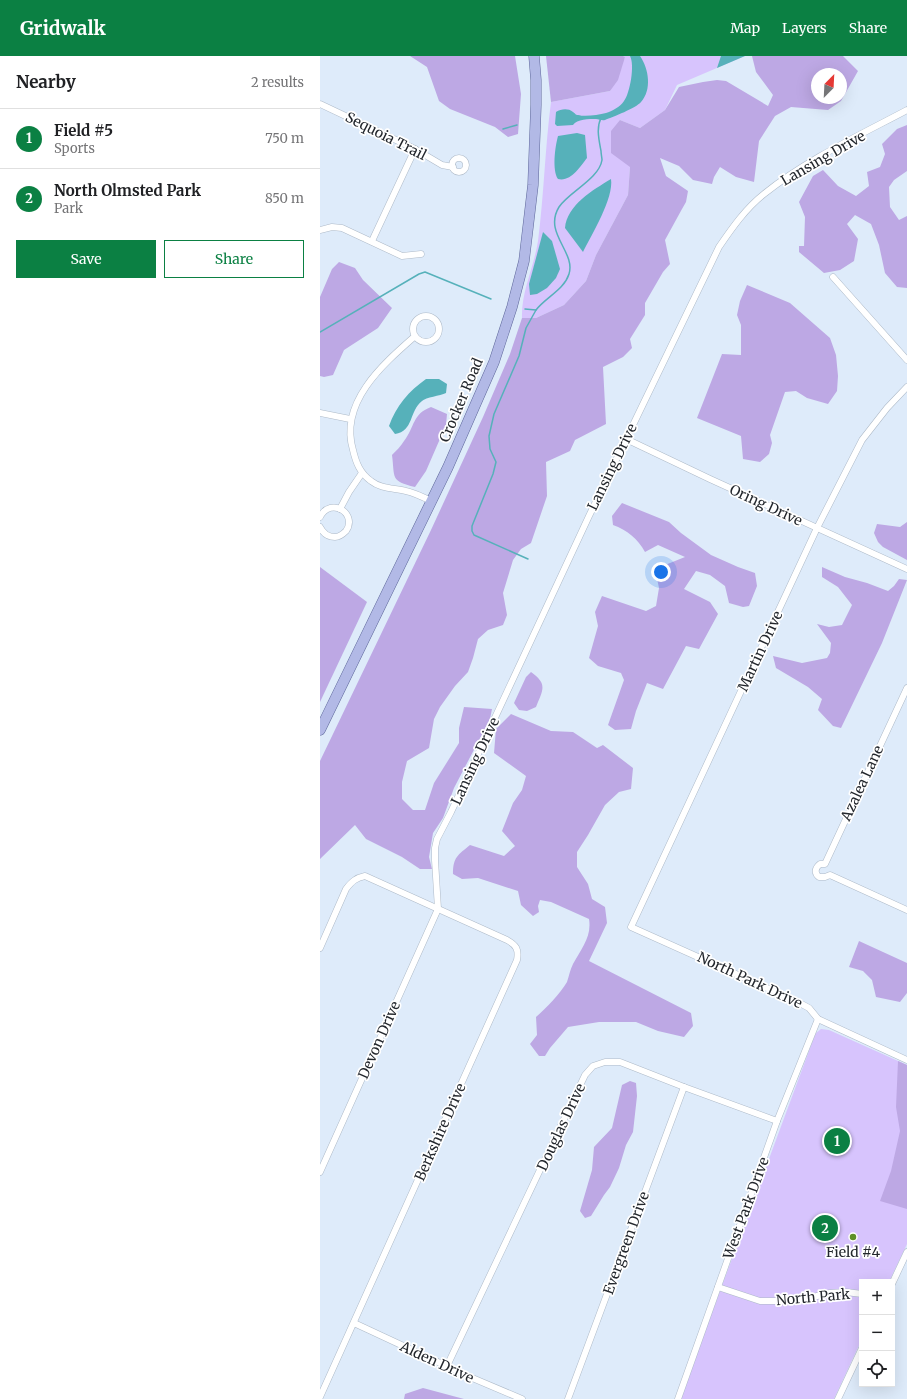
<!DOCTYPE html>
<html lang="en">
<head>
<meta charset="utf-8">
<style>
	body { margin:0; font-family:Merriweather,serif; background:#f2f2f2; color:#202124 }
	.controls { position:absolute; right:12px; bottom:12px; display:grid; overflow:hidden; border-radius:0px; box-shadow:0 4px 16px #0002 }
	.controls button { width:36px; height:36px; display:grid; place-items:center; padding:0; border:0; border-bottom:1px solid #e0e0e0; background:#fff; color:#202124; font:20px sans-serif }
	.compass { position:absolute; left:491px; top:12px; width:36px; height:36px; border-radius:50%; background:#fff; box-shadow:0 4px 16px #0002; rotate:24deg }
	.you { position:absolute; left:341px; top:516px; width:14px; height:14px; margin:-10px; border:3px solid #fff; border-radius:50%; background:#1a73e8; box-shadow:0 0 0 6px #1a73e833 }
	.badge { display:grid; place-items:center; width:26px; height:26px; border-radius:50%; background:#0b8043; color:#fff; font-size:13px; font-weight:700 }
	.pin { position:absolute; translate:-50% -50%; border:2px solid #fff; box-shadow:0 1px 4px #0006 }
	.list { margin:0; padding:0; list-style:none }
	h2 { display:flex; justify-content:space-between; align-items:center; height:52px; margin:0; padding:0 16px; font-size:17px }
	h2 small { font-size:13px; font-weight:400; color:#757577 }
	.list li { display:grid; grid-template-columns:26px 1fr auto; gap:12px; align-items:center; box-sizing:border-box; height:60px; padding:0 16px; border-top:1px solid #e0e0e0 }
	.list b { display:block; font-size:15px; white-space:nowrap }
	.list p { margin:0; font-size:13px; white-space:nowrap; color:#757577 }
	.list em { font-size:13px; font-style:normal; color:#757577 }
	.actions { display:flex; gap:8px; padding:12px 16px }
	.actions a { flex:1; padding:9px 0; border:1px solid #0b8043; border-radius:0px; text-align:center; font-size:14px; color:#0b8043 }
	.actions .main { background:#0b8043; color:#fff }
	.icon { flex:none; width:22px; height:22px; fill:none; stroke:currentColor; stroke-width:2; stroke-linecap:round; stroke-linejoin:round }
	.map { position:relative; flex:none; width:587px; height:1343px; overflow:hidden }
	header { display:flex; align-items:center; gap:24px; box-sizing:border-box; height:56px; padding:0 20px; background:#0b8043; color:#fff }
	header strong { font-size:19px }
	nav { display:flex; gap:22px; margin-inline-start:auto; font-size:14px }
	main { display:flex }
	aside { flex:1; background:#fff }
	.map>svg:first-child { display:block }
</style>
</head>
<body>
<header>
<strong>Gridwalk</strong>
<nav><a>Map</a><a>Layers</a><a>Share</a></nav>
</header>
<main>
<aside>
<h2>Nearby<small>2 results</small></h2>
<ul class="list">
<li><span class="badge">1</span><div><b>Field #5</b><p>Sports</p></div><em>750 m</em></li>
<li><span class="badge">2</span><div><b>North Olmsted Park</b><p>Park</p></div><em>850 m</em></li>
</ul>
<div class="actions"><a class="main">Save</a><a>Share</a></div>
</aside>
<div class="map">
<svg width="587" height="1343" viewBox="0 0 587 1343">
	<rect width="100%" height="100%" fill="#deebfa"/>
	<g fill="#d7c4fd">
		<path d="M303 0H425L357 29 345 54 320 72 300 64 310 111 308 139 276 199 266 225 244 249 216 262H202C201 236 214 211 218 185 224 139 225 92 231 46L290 35 305 1Z"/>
		<polygon points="501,973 509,974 587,1009 587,1188 569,1226 542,1226 542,1283 514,1343 360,1343 493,984 496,977"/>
	</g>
	<g fill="#bda8e4" fill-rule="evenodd">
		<polygon points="90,0 195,0 201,38 198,78 188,81 175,71 130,53 119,45 107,11"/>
		<polygon points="226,0 303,0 305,1 298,24 290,35 231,46"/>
		<path d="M432 0H523L538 15 521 45 508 54 471 51 455 60 439 85 434 126 416 121 400 111 394 121 392 128 373 124 359 110 340 102 346 120 368 135 366 146 362 153 345 184 350 208 343 216 325 247V259L310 283 312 292 303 301 283 311 286 368 255 384 250 395 226 406 227 440 211 487 201 493 193 504 183 537 187 559 183 569 168 574 158 583 153 602 148 616 135 630 120 651 114 663 109 692 87 705 82 726V743L93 754H105L114 727 139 687V672L144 651 172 653 170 663 134 732 123 762 113 777 109 801 112 813H100L82 801 46 783 35 769 0 803V705L111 474 163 361 190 298 202 262H216L244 249 266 225 276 199 308 139 310 111 291 97V75L300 64 320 72 345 54 359 31 383 26 397 24 406 25 448 50 453 39 436 16ZM497 18H521V42H497Z"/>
		<polygon points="587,69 587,115 574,124 569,131 570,151 579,164 587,160 587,232 577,231 565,217 559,189 551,168 535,159 527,168 538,183 534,205 520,214 504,217 479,196 479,190 484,190 485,161 479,146 493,120 503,114 518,130 536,140 549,130 547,116 560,111 565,98 562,88 577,73"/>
		<polygon points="19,206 35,212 43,224 72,252 58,272 24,294 13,319 4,321 0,320 0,241 12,213"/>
		<polygon points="427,229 470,247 510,282 516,299 518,320 517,335 508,348 487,342 476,335 465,336 450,379 452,387 449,398 440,406 423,403 421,380 377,362 402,298 421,299 421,269 417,259 420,245"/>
		<path d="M111 351 127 358 126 369 106 415 95 431C70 425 75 422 72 399 76 395 81 390 84 385 95 371 92 358 111 351Z"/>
		<path d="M302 447 349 466 361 477 391 499 418 511 435 517 437 530 429 550 423 551 409 547 405 530 390 519 376 515 364 533 390 546 398 558 379 593 366 590 343 633 327 627 316 655 311 673 295 674 288 669 304 624 301 617 278 610 269 602 278 570 275 556 282 540 326 555 336 550 339 532 335 513 365 501 338 489 325 496C318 483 307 474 293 469L292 460Z"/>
		<polygon points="587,466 587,504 563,491 558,486 554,477 557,468 580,471"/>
		<polygon points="0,511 47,546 0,646"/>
		<polygon points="502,511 525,521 547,527 568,535 574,530 579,523 587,524 562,587 521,672 513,670 498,654 502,643 488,631 456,612 453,600 482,607 507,602 510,597 511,587 497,568 509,571 522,569 532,549 518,531 502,521"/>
		<path d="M211 616C228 628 223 634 216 651L207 655 199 654 194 647 206 621Z"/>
		<path d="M191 658 231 675 253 676 277 692 283 689 313 712 311 733 299 736 285 749 268 779 257 796V811L268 828 272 843 285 851 287 867 269 905 371 957 373 970 364 981 338 975 316 966H279L248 971 230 992 225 1000H219L210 988 217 979 216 961C226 952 240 938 247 926 249 920 250 914 253 908 261 893 272 881 269 863L231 846 220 844 218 850 219 856 213 860 201 849 198 835 158 822 142 823 133 818C133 801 138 799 150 789L184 800 195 790 182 775 193 747 202 734 206 720 174 697 176 673Z"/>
		<polygon points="539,885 587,907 587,937 580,946 556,941 552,924 543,915 529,911"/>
		<polygon points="578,1005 587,1009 587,1153 560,1145 571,1115 580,1075 576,1051"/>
		<polygon points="310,1025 316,1027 317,1040 313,1076 306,1089 299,1112 290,1131 284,1139 271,1160 265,1162 260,1155 272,1114 274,1091 292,1072 302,1029"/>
		<polygon points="103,1332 144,1343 84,1343 85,1338"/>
	</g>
	<g fill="#56b1ba">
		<path d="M310 0H320C329 13 332 34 321 46 316 52 293 61 285 64 282 65 279 63 276 63 269 63 257 63 253 69L237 70 235 68 236 56C241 53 248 52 253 56 256 58 255 59 258 59 265 61 278 59 286 57 292 55 300 51 304 45 310 37 315 9 310 0Z"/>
		<polygon points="401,0 425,0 397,12"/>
		<path d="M257 77 265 79 267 102C260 111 251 126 238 123 232 114 235 91 238 80Z"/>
		<path d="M291 123C294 142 272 178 263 196L245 172C247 149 273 134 291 123Z"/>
		<polygon points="223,176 232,185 240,213 236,222 227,232 217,238 210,239 209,228"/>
		<path d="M106 323H119L127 328 126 337C120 340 106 341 102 345 89 355 94 375 75 378L69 370C76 350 89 335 106 323Z"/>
	</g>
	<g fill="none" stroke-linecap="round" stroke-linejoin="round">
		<g stroke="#56b1ba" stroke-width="1.5">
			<polyline points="183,73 197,69"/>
			<path d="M205 253 216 254C226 241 244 234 249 218 256 196 223 177 239 151 249 136 279 123 282 104 282 102 281 98 281 95 279 84 276 72 281 62"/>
			<polyline points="0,276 99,218 105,216 171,243"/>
			<polyline points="208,503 154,479 152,475 152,470 173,418 176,406 170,393 169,380 174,358 199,300 206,272 216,254"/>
		</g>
		<defs>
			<g id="minor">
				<polyline points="0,48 95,93 122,109 133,111"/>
				<circle cx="139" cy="109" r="7"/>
				<polyline points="0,174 12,171 22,172 82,200 101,198"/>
				<polyline points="52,185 95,93"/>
				<polyline points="513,221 587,304"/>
				<circle cx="106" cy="273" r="13"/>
				<path d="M94 281C62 309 19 347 33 394 36 407 40 417 51 425 61 433 74 432 86 435 95 437 103 441 111 445"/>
				<polyline points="587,331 567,352 542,384 497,472 311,871 476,945 489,952 498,963 587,1004"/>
				<polyline points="0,357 30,363"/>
				<polyline points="306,383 390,423 587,513"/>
				<polyline points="20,453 29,436 42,417"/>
				<path d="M0 461C11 440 38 458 26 475 23 478 19 481 15 481 8 481 3 477 0 471"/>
				<path d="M587 632 505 808H500C495 812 494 817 499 821H505L510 819 587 854"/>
				<path d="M0 892 26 833C32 825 36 822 45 820L187 884C196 889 199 893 197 904L0 1341"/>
				<path d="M0 1116 118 853 115 804V792L117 783 131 756 269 460 399 191C412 172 426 152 444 138 486 104 540 79 587 54"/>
				<polyline points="572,1228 587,1196"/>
				<polyline points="398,1231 440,1245 476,1245 510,1237 526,1236 542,1238"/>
				<polyline points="34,1267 150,1321 202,1343"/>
				<polyline points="127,1310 265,1019 273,1010 285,1006 300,1006 364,1031 457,1065"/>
				<polyline points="248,1343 364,1031"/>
				<polyline points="358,1343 457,1065 498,963"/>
				<polyline points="518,1343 542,1292"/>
			</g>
			<polyline id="primary" points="0,674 128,411 174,306 192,251 204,205 213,129 216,49 216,24 214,0"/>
		</defs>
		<use href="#minor" stroke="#aebac8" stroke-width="7"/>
		<use href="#primary" stroke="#5e679a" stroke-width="11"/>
		<use href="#minor" stroke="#fff" stroke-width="6"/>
		<use href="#primary" stroke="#b2b9e6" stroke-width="10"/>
	</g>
	<circle fill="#5e9028" stroke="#fff" stroke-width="1.5" cx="533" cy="1181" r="4"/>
	<g text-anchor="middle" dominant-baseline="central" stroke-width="3.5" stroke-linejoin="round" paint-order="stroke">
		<g font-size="14" fill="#23272d" stroke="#fff">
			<text transform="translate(66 80) rotate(27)">Sequoia Trail</text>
			<text transform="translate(503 102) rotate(-30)">Lansing Drive</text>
			<text transform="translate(141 344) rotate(-67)">Crocker Road</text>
			<text transform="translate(292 411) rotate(-64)">Lansing Drive</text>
			<text transform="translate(446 449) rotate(25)">Oring Drive</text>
			<text transform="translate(440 595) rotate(-65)">Martin Drive</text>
			<text transform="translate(155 705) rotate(-65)">Lansing Drive</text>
			<text transform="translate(542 727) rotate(-65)">Azalea Lane</text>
			<text transform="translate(430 924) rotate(25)">North Park Drive</text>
			<text transform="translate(59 984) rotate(-66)">Devon Drive</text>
			<text transform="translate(241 1071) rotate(-65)">Douglas Drive</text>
			<text transform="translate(120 1076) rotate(-66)">Berkshire Drive</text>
			<text transform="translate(426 1152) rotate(-70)">West Park Drive</text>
			<text transform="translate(306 1187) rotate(-70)">Evergreen Drive</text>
			<text transform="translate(493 1241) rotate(-5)">North Park</text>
			<text transform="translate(117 1306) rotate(25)">Alden Drive</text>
		</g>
		<g font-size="14" fill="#23272d" stroke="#fff">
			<text x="533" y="1196">Field #4</text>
		</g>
	</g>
</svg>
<div class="controls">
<button>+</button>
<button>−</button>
<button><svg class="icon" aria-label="locate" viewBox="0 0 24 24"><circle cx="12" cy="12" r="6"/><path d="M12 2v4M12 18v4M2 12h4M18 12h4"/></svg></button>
</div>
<svg class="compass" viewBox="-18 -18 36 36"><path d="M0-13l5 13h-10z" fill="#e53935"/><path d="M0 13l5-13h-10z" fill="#757577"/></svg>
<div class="you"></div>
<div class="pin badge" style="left:517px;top:1085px">1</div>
<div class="pin badge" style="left:505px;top:1172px">2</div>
</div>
</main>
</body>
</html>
